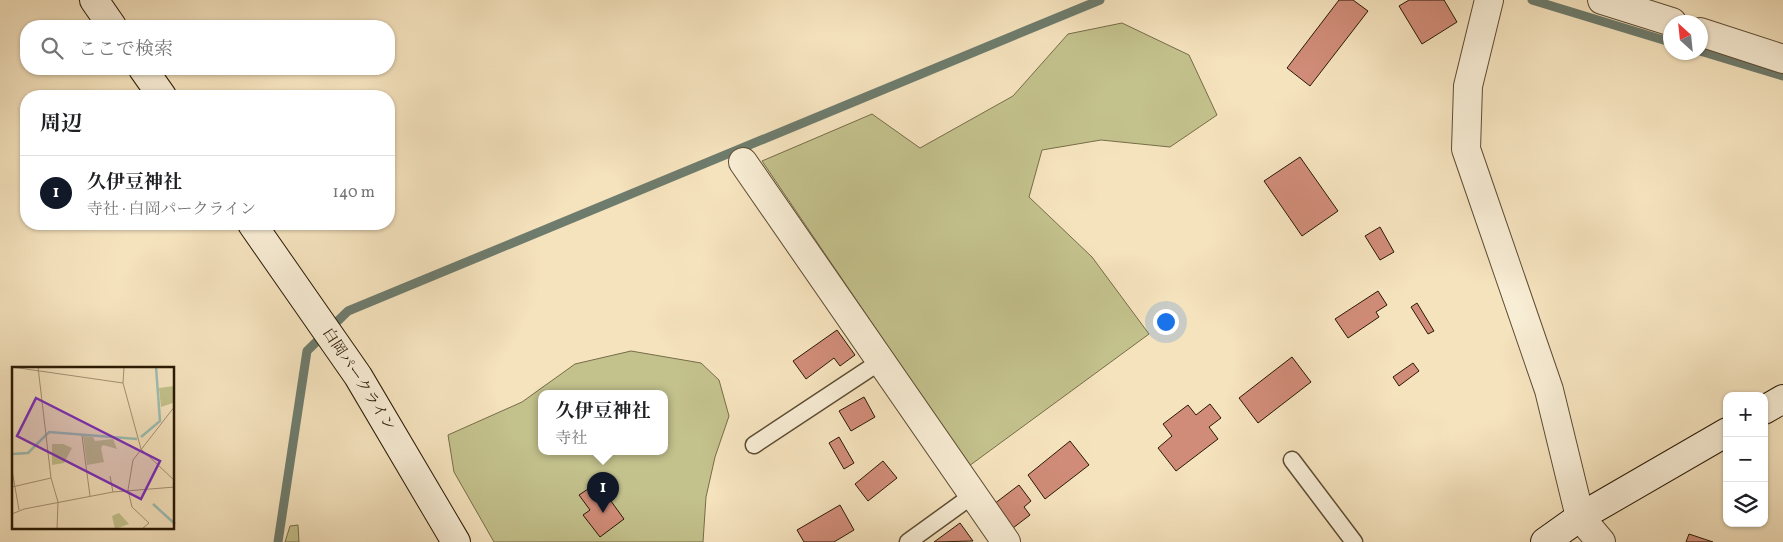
<!DOCTYPE html>
<html lang="ja">
<head>
<meta charset="utf-8">
<style>
	body { margin:0; font-family:Vollkorn,"Noto Serif JP",serif; background:#f6f6f6; color:#202124 }
	.controls { position:absolute; right:15px; bottom:15px; display:grid; overflow:hidden; border-radius:10px; box-shadow:0 1px 4px #0004 }
	.controls button { width:45px; height:45px; display:grid; place-items:center; padding:0; border:0; border-bottom:1px solid #e0e0e0; background:#fff; color:#202124; font:25px sans-serif }
	.compass { position:absolute; left:1663px; top:15px; width:45px; height:45px; border-radius:50%; background:#fff; box-shadow:0 1px 4px #0004; rotate:333deg }
	.you { position:absolute; left:1165px; top:321px; width:18px; height:18px; margin:-12px; border:4px solid #fff; border-radius:50%; background:#1a73e8; box-shadow:0 0 0 8px #1a73e833 }
	.badge { display:grid; place-items:center; width:32px; height:32px; border-radius:50%; background:#111827; color:#fff; font-size:16px; font-weight:700 }
	.pin { position:absolute; translate:-50% -41px; filter:drop-shadow(0 1px 2px #0008) }
	.pin::after { content:''; position:absolute; top:26px; width:18px; height:15px; background:inherit; clip-path:polygon(0 0,100% 0,50% 100%) }
	.popup { position:absolute; left:538px; top:390px; width:130px; height:65px; box-sizing:border-box; display:grid; place-content:center; border-radius:10px; background:#fff; filter:drop-shadow(0 1px 4px #0005); font-size:16px; white-space:nowrap; color:#757577 }
	.popup b { font-size:19px; color:#202124 }
	.popup::after { content:''; position:absolute; left:50%; top:100%; margin-left:-10px; border:10px solid transparent; border-top-color:#fff }
	.list { margin:0; padding:0; list-style:none }
	h2 { display:flex; justify-content:space-between; align-items:center; height:65px; margin:0; padding:0 20px; font-size:21px }
	h2 small { font-size:16px; font-weight:400; color:#757577 }
	.list li { display:grid; grid-template-columns:32px 1fr auto; gap:15px; align-items:center; box-sizing:border-box; height:75px; padding:0 20px; border-top:1px solid #e0e0e0 }
	.list b { display:block; font-size:19px; white-space:nowrap }
	.list p { margin:0; font-size:16px; white-space:nowrap; color:#757577 }
	.list em { font-size:16px; font-style:normal; color:#757577 }
	.icon { flex:none; width:28px; height:28px; fill:none; stroke:currentColor; stroke-width:2; stroke-linecap:round; stroke-linejoin:round }
	.map { position:relative; flex:none; width:1783px; height:542px; overflow:hidden }
	.search { position:absolute; background:#fff; box-shadow:0 1px 4px #0004; left:20px; top:20px; width:375px; height:55px; display:flex; align-items:center; gap:12px; box-sizing:border-box; padding:0 18px; border-radius:20px; color:#757577; font-size:19px }
	.panel { position:absolute; background:#fff; box-shadow:0 1px 4px #0004; left:20px; top:90px; width:375px; height:140px; border-radius:20px }
	.map>svg:first-child { display:block }
</style>
</head>
<body>
<div class="map">
<svg width="1783" height="542" viewBox="0 0 1783 542">
	<rect width="100%" height="100%" fill="#f5e3be"/>
	<filter id="stains"><feTurbulence type="fractalNoise" baseFrequency=".004" numOctaves="4"/><feColorMatrix values="0 0 0 0 .2 0 0 0 0 .09 0 0 0 0 .02 0 0 0 .5 -.17"/></filter>
	<radialGradient id="worn" r=".72"><stop offset=".6" stop-color="#630" stop-opacity="0"/><stop offset="1" stop-color="#630" stop-opacity=".3"/></radialGradient>
	<g fill="#c3c18c" stroke="#766d48" fill-rule="evenodd">
		<polygon points="1122,23 1189,55 1217,115 1170,147 1101,140 1042,150 1029,197 1092,257 1149,334 969,466 762,161 872,114 920,148 1013,96 1068,34"/>
		<path d="M631 351 701 363 719 380 729 416 715 457 706 497 703 542H494L454 472 448 435 522 402 575 364ZM542 394H664V452H542Z"/>
		<polygon points="298,525 299,542 285,542 290,526"/>
	</g>
	<g fill="none" stroke-linecap="round" stroke-linejoin="round">
		<g stroke="#6e7c6d" stroke-width="9">
			<polyline points="1532,0 1670,42"/>
			<polyline points="1700,51 1783,76"/>
			<polyline points="278,542 307,351 348,311 1100,0"/>
		</g>
	</g>
	<g fill="#d08c78" stroke="#2a1904">
		<polygon points="1339,0 1353,0 1368,11 1310,86 1287,68"/>
		<polygon points="1409,0 1444,0 1457,22 1422,44 1399,6"/>
		<polygon points="1300,157 1338,211 1302,236 1264,181"/>
		<polygon points="1380,227 1394,252 1380,260 1365,236"/>
		<polygon points="1378,291 1387,305 1376,312 1379,317 1348,338 1335,319"/>
		<polygon points="1417,303 1434,331 1428,334 1411,307"/>
		<polygon points="837,330 855,355 840,366 834,358 806,379 793,361"/>
		<polygon points="1292,357 1311,382 1258,423 1239,398"/>
		<polygon points="1413,363 1419,371 1399,386 1393,377"/>
		<polygon points="864,397 875,417 851,431 839,411"/>
		<polygon points="1210,404 1221,418 1209,427 1218,439 1176,471 1158,448 1172,436 1163,424 1188,405 1196,415"/>
		<polygon points="839,437 854,463 844,469 829,443"/>
		<polygon points="1070,441 1089,465 1045,499 1028,475"/>
		<polygon points="883,461 897,478 868,501 855,484"/>
		<polygon points="1019,485 1031,501 1024,507 1030,515 1013,528 994,504"/>
		<polygon points="588,489 599,503 608,497 624,519 600,537 583,515 590,510 579,495"/>
		<polygon points="840,505 854,530 834,542 804,542 797,530"/>
		<polygon points="960,523 973,541 934,542"/>
		<polygon points="1689,534 1713,542 1686,542"/>
	</g>
	<g fill="none" stroke-linecap="round" stroke-linejoin="round">
		<defs>
			<g id="lane">
				<polyline points="754,445 881,361"/>
				<polyline points="1292,460 1354,542"/>
				<polyline points="908,542 973,495"/>
			</g>
			<g id="street">
				<polyline points="1489,0 1468,86 1466,149 1549,390 1580,517 1601,542"/>
				<polyline points="1602,0 1672,22"/>
				<polyline points="1700,32 1783,59"/>
				<polyline points="743,162 1006,542"/>
			</g>
			<g id="secondary">
				<polyline points="94,0 112,26"/>
				<polyline points="143,69 162,96"/>
				<polyline points="252,224 358,376 456,542"/>
				<polyline points="1764,410 1783,399"/>
				<polyline points="1545,542 1580,517 1727,432"/>
			</g>
		</defs>
		<use href="#lane" stroke="#5d4c32" stroke-width="19"/>
		<use href="#street" stroke="#5d4c32" stroke-width="30"/>
		<use href="#secondary" stroke="#2a1904" stroke-width="30"/>
		<use href="#lane" stroke="#f8edd5" stroke-width="16"/>
		<use href="#street" stroke="#f8edd5" stroke-width="28"/>
		<use href="#secondary" stroke="#f8edd5" stroke-width="28"/>
	</g>
	<g text-anchor="middle" dominant-baseline="central" stroke-width="4" stroke-linejoin="round" paint-order="stroke">
		<g font-size="15" fill="#2a1904" stroke="#f8edd5">
			<text transform="translate(358 380) rotate(57)">白岡パークライン</text>
		</g>
	</g>
	<g transform="translate(12 367)">
		<rect width="162" height="162" fill="#f5e3be"/>
		<path d="M162 19 161 36 149 40 147 21ZM71 69 81 70 83 74 101 72 105 82 91 78 89 81 92 95 75 98ZM40 77H51L60 81 52 96 40 98ZM107 146 117 157 103 162 100 149Z" fill="#c3c18c"/>
		<path fill="none" stroke="#9cbeb3" stroke-width="2.5" d="M129 70 148 54 144 0M0 87 16 86 37 65 125 72M141 137 163 157"/>
		<path fill="none" stroke="#a49274" stroke-width="1" d="M0 0 111 16M26 0 39 111 46 135 45 162M112 0 111 16 129 82 163 114M70 69 78 129M0 103 7 143M98 109 101 125M0 120 39 111M0 147 12 142 101 125 163 120M130 162 137 156 120 140 116 123 121 93 163 39"/>
		<path fill="#7b2cbf" fill-opacity="0.15" stroke="#7b2cbf" stroke-width="2.5" d="M24 31 148 94 129 132 5 69Z"/>
		<rect width="162" height="162" fill="none" stroke="#2a1904" stroke-width="2.5"/>
	</g>
	<rect width="100%" height="100%" filter="url(#stains)"/>
	<rect width="100%" height="100%" fill="url(#worn)"/>
</svg>
<div class="controls">
<button>+</button>
<button>−</button>
<button><svg class="icon" aria-label="layers" viewBox="0 0 24 24"><path d="M12 4l9 5-9 5-9-5zM3 14l9 5 9-5"/></svg></button>
</div>
<svg class="compass" viewBox="-18 -18 36 36"><path d="M0-13l5 13h-10z" fill="#e53935"/><path d="M0 13l5-13h-10z" fill="#757577"/></svg>
<div class="you"></div>
<div class="pin badge" style="left:603px;top:513px">1</div>
<div class="popup"><b>久伊豆神社</b>寺社</div>
<div class="search"><svg class="icon" aria-label="search" viewBox="0 0 24 24"><circle cx="10" cy="10" r="6"/><path d="M15 15l6 6"/></svg>ここで検索</div>
<section class="panel">
<h2>周辺<small></small></h2>
<ul class="list">
<li><span class="badge">1</span><div><b>久伊豆神社</b><p>寺社 · 白岡パークライン</p></div><em>140 m</em></li>
</ul>
</section>
</div>
</body>
</html>
